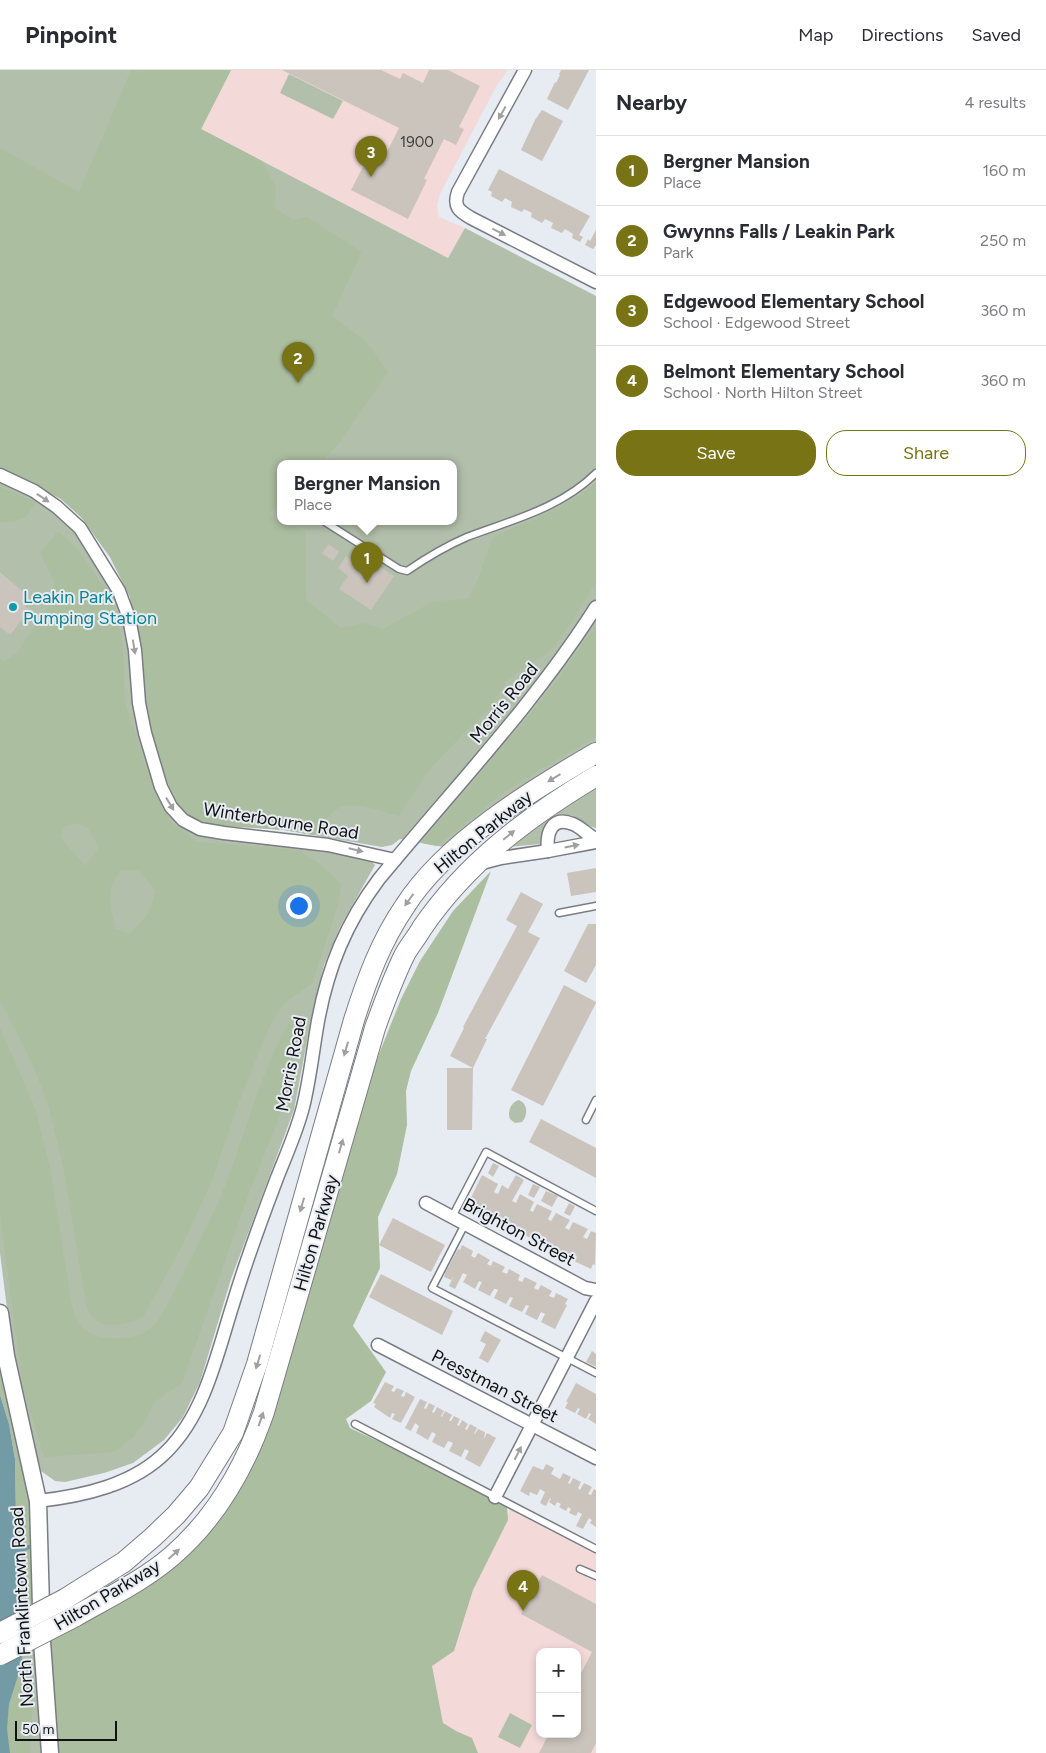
<!DOCTYPE html>
<html lang="en">
<head>
<meta charset="utf-8">
<style>
	body { margin:0; font-family:Figtree,sans-serif; background:#f2f2f3; color:#2b2b33 }
	.controls { position:absolute; right:15px; bottom:15px; display:grid; overflow:hidden; border-radius:10px; box-shadow:0 2px 8px #0003 }
	.controls button { width:45px; height:45px; display:grid; place-items:center; padding:0; border:0; border-bottom:1px solid #e1e1e2; background:#fff; color:#2b2b33; font:25px sans-serif }
	.scale { position:absolute; left:15px; bottom:12px; width:102px; box-sizing:border-box; padding-left:5px; border:2px solid #111214; border-top:0; font-size:14px; line-height:18px; white-space:nowrap; color:#111214; -webkit-text-stroke:4px #e7ebf2; paint-order:stroke }
	.you { position:absolute; left:298px; top:835px; width:18px; height:18px; margin:-12px; border:4px solid #fff; border-radius:50%; background:#1a73e8; box-shadow:0 0 0 8px #1a73e833 }
	.badge { display:grid; place-items:center; width:32px; height:32px; border-radius:50%; background:#787315; color:#fff; font-size:16px; font-weight:700 }
	.pin { position:absolute; translate:-50% -41px; filter:drop-shadow(0 1px 2px #0008) }
	.pin::after { content:''; position:absolute; top:26px; width:18px; height:15px; background:inherit; clip-path:polygon(0 0,100% 0,50% 100%) }
	.popup { position:absolute; left:277px; top:390px; width:180px; height:65px; box-sizing:border-box; display:grid; place-content:center; border-radius:10px; background:#fff; filter:drop-shadow(0 1px 4px #0005); font-size:16px; white-space:nowrap; color:#7c7c81 }
	.popup b { font-size:19px; color:#2b2b33 }
	.popup::after { content:''; position:absolute; left:50%; top:100%; margin-left:-10px; border:10px solid transparent; border-top-color:#fff }
	.list { margin:0; padding:0; list-style:none }
	h2 { display:flex; justify-content:space-between; align-items:center; height:65px; margin:0; padding:0 20px; font-size:21px }
	h2 small { font-size:16px; font-weight:400; color:#7c7c81 }
	.list li { display:grid; grid-template-columns:32px 1fr auto; gap:15px; align-items:center; box-sizing:border-box; height:70px; padding:0 20px; border-top:1px solid #e1e1e2 }
	.list b { display:block; font-size:19px; white-space:nowrap }
	.list p { margin:0; font-size:16px; white-space:nowrap; color:#7c7c81 }
	.list em { font-size:16px; font-style:normal; color:#7c7c81 }
	.actions { display:flex; gap:10px; padding:15px 20px }
	.actions a { flex:1; padding:11px 0; border:1px solid #787315; border-radius:20px; text-align:center; font-size:18px; color:#787315 }
	.actions .main { background:#787315; color:#fff }
	.map { position:relative; flex:none; width:596px; height:1683px; overflow:hidden }
	header { display:flex; align-items:center; gap:30px; box-sizing:border-box; height:70px; padding:0 25px; background:#fff; border-bottom:1px solid #e1e1e2 }
	header strong { font-size:24px }
	nav { display:flex; gap:28px; margin-inline-start:auto; font-size:18px }
	main { display:flex }
	aside { flex:1; background:#fff }
	.map>svg:first-child { display:block }
</style>
</head>
<body>
<header>
<strong>Pinpoint</strong>
<nav><a>Map</a><a>Directions</a><a>Saved</a></nav>
</header>
<main>
<div class="map">
<svg width="596" height="1683" viewBox="0 0 596 1683">
	<rect width="100%" height="100%" fill="#e7ebf2"/>
	<g fill="#f4d9d9" fill-rule="evenodd">
		<polygon points="231,0 508,0 497,15 440,124 437,135 439,147 465,158 448,188 201,59"/>
		<path d="M510 1440 596 1484V1683H361ZM540 1582H577V1664H540Z"/>
	</g>
	<g fill="#b2bfaa" fill-rule="evenodd">
		<path d="M0 0H231L201 59 448 188 465 158 596 226V672L531 711 444 777 400 769 392 775 382 777 284 760 214 755 146 651 130 527 110 487 81 447 61 429 21 408 0 399ZM281 394H453V452H281Z"/>
		<polygon points="289,4 343,31 333,49 280,23"/>
		<polygon points="0,409 47,432 69,452 118,530 129,565 137,651 175,750 182,757 200,763 340,781 368,788 375,795 340,857 324,895 312,944 294,1040 231,1209 200,1312 183,1347 164,1370 133,1393 104,1403 65,1412 55,1411 41,1401 15,1302 0,1183"/>
		<path d="M596 715V758C571 752 579 735 547 753L540 774 508 777Z"/>
		<path d="M519 1030C528 1034 528 1045 522 1052L515 1053 510 1049C507 1042 511 1032 519 1030Z"/>
		<polygon points="37,1578 43,1683 0,1683 0,1598"/>
		<polygon points="510,1643 532,1655 520,1678 498,1667"/>
	</g>
	<g fill="#acbea0" fill-rule="evenodd">
		<path d="M131 0H231L201 59 262 91 276 118 274 138 293 150 307 147 362 182 332 246 367 272 388 302 338 375 319 394H281V432L268 444 281 452 305 462 306 530 341 558 364 553 383 559 434 531 468 529 478 509 490 474 495 466C528 451 570 437 596 412V512L572 551 552 579 508 609 489 639 464 663 428 701 399 746C385 742 355 731 341 737 330 742 319 756 313 765L284 760 214 755 190 748 177 735 172 725 146 651 130 527 110 487 81 447 61 429 21 408 0 399V78L79 122Z"/>
		<path d="M0 417 36 432C27 449 19 453 0 452Z"/>
		<path d="M58 461 79 481 111 527 123 572 125 633 155 721 172 753 197 772 298 780 319 793 341 814 338 835 312 914 288 930 280 939 267 962 239 1032 212 1110 183 1174 143 1247C128 1254 100 1262 90 1244 88 1241 87 1236 86 1233L63 1095 48 1034 31 991 0 930V589L5 591 17 583 50 534 54 512 40 483ZM75 753 87 757 99 777 85 796 60 767 64 757ZM121 800 139 801 156 821 148 844 130 864 115 859C111 838 105 818 121 800Z"/>
		<polygon points="596,555 596,666 507,720 437,776 421,773 486,697 550,620"/>
		<polygon points="491,801 438,943 411,1001 406,1021 407,1055 397,1104 378,1147 380,1198 353,1256 386,1302 371,1331 346,1349 350,1358 414,1388 507,1436 508,1450 473,1520 454,1581 432,1596 443,1653 456,1661 472,1668 478,1683 58,1683 50,1571 141,1521 165,1502 213,1456 254,1393 269,1356 369,1009 401,929 420,891 453,841"/>
		<path d="M292 947 294 978 283 1038 250 1120 182 1313 154 1332 146 1350 134 1367 114 1382 44 1387 23 1318 0 1145V958L35 1038 50 1098 72 1236C74 1242 76 1249 79 1254 85 1263 99 1267 109 1268 123 1269 142 1267 152 1257 161 1250 175 1219 181 1208 197 1178 212 1147 225 1116 247 1059 261 1000 292 947Z"/>
		<polygon points="0,1276 31,1437 35,1532 21,1538 23,1512 16,1445 15,1389 9,1354 0,1325"/>
		<polygon points="22,1589 34,1614 30,1683 10,1683 7,1659 9,1634"/>
	</g>
	<polygon fill="#739ba5" points="0,1325 9,1354 15,1389 16,1445 23,1512 21,1538 22,1593 9,1634 7,1659 10,1683 0,1683"/>
	<g fill="none" stroke-linecap="round" stroke-linejoin="round">
		<polyline stroke="#739ba5" stroke-width="4.5" points="14,1483 29,1477"/>
	</g>
	<g fill="#cac4bd">
		<polygon points="282,0 381,0 400,9 403,3 423,13 429,0 448,0 480,16 459,57 464,59 456,75 444,69 424,109 427,110 408,149 351,120 369,85 382,92 399,58"/>
		<polygon points="561,0 589,0 568,40 547,29 555,12 556,13 560,5 559,4"/>
		<polygon points="542,40 563,51 542,91 521,80 535,50"/>
		<polygon points="499,99 590,146 579,165 583,167 580,172 572,168 573,164 565,159 562,163 551,158 553,153 545,149 542,153 531,147 532,143 524,139 522,142 511,137 512,132 505,128 502,132 491,126 492,122 488,120"/>
		<polygon points="596,160 596,175 593,179 585,175 588,169 590,171"/>
		<polygon points="329,474 339,482 333,491 322,483"/>
		<polygon points="363,485 394,506 371,540 339,519 348,506 338,498 346,486 356,494"/>
		<polygon points="0,502 28,526 22,533 30,540 10,565 0,557"/>
		<polygon points="596,798 596,822 571,826 567,803"/>
		<polygon points="521,822 543,834 528,862 540,868 485,969 487,969 473,998 450,986 464,958 463,957 517,856 506,850"/>
		<polygon points="588,854 596,854 596,895 586,913 564,901"/>
		<polygon points="564,915 596,932 596,933 543,1036 511,1020"/>
		<polygon points="447,998 473,998 472,1060 447,1060"/>
		<polygon points="541,1049 596,1078 596,1108 529,1072"/>
		<polygon points="493,1093 499,1096 493,1107 488,1103"/>
		<polygon points="482,1105 498,1114 494,1122 498,1124 502,1115 508,1119 516,1105 524,1110 512,1131 516,1133 520,1124 534,1132 530,1140 533,1142 537,1134 552,1141 548,1149 549,1150 551,1151 556,1143 570,1150 565,1158 569,1160 573,1152 588,1159 583,1167 587,1169 591,1161 596,1163 595,1195 593,1194 591,1199 574,1191 577,1186 575,1185 573,1190 557,1181 558,1176 555,1181 539,1172 540,1167 538,1172 521,1163 522,1158 520,1163 503,1154 504,1149 502,1153 485,1145 486,1140 484,1145 467,1136"/>
		<polygon points="533,1114 540,1117 534,1128 528,1125"/>
		<polygon points="546,1121 558,1126 552,1137 541,1131"/>
		<polygon points="569,1133 575,1136 570,1146 564,1143"/>
		<polygon points="393,1148 445,1175 431,1202 379,1175"/>
		<polygon points="462,1175 473,1181 471,1186 475,1188 478,1183 490,1190 487,1194 491,1196 493,1191 505,1197 502,1202 505,1203 507,1204 509,1199 520,1205 518,1210 522,1212 525,1207 537,1213 534,1218 538,1220 541,1215 552,1221 549,1226 554,1228 556,1223 568,1229 565,1234 567,1235 555,1259 541,1252 545,1244 541,1242 537,1250 525,1244 529,1236 526,1235 522,1242 509,1236 513,1228 510,1227 506,1234 494,1228 498,1220 496,1219 494,1219 490,1226 478,1220 482,1212 481,1212 479,1211 475,1219 463,1212 467,1205 463,1203 455,1219 449,1216 453,1207 451,1210 444,1207 445,1203 458,1179 460,1180"/>
		<polygon points="381,1204 453,1241 442,1265 369,1227"/>
		<polygon points="485,1261 501,1270 488,1293 479,1288 486,1274 480,1271"/>
		<polygon points="592,1281 596,1284 596,1297 586,1292"/>
		<polygon points="385,1312 394,1316 391,1321 394,1322 397,1318 404,1321 401,1326 404,1327 406,1322 415,1327 401,1353 392,1349 395,1344 392,1343 390,1348 374,1337 376,1334 373,1333"/>
		<polygon points="576,1313 596,1324 596,1354 588,1349 591,1344 589,1343 586,1349 577,1344 580,1339 578,1338 575,1343 565,1338 568,1332 566,1332"/>
		<polygon points="420,1329 427,1332 424,1338 426,1339 429,1333 435,1336 432,1342 434,1343 437,1337 444,1341 441,1346 442,1347 445,1341 452,1345 449,1351 451,1351 454,1346 460,1349 457,1355 459,1356 462,1350 468,1354 465,1359 467,1360 470,1354 477,1358 474,1364 475,1364 478,1359 485,1362 484,1369 487,1363 496,1368 480,1397 465,1389 469,1381 465,1379 461,1387 449,1381 453,1373 451,1372 448,1371 444,1378 432,1372 436,1364 432,1362 428,1370 416,1363 419,1356 415,1353 411,1361 405,1358"/>
		<polygon points="546,1394 554,1398 551,1404 560,1409 563,1403 571,1407 568,1413 570,1414 573,1408 581,1412 578,1418 580,1420 584,1413 592,1417 588,1424 591,1425 594,1419 596,1420 596,1457 590,1453 592,1450 589,1448 583,1459 576,1456 582,1444 578,1442 576,1446 569,1443 571,1439 568,1437 566,1441 559,1437 561,1434 557,1432 555,1436 549,1432 551,1429 550,1428 546,1436 540,1433 545,1422 540,1419 537,1425 530,1422 529,1426 520,1421 533,1396 543,1400"/>
		<polygon points="542,1505 596,1534 596,1673 591,1683 539,1683 549,1664 577,1664 577,1611 592,1582 521,1544"/>
	</g>
	<g fill="none" stroke-linecap="round" stroke-linejoin="round">
		<defs>
			<g id="service">
				<path d="M325 452 399 499 407 501C426 488 446 476 467 467 512 450 561 438 596 403"/>
				<polyline points="559,843 596,836"/>
				<polyline points="586,1050 596,1030"/>
				<polyline points="452,1147 486,1082 596,1141"/>
				<polyline points="465,1154 432,1218 596,1303"/>
				<polyline points="355,1354 596,1479"/>
				<polyline points="580,1499 596,1506"/>
			</g>
			<g id="minor">
				<path d="M525 0 458 122C453 137 459 141 471 148L596 212"/>
				<polyline points="0,405 34,421 57,437 80,458 119,521 129,548 135,580 139,633 145,663 161,717 171,737 183,750 200,759 224,763 328,775 395,790"/>
				<path d="M548 781C546 764 551 745 573 754 581 757 587 765 596 769"/>
				<polyline points="482,793 501,788 548,781 596,772"/>
				<polyline points="426,1133 585,1218 596,1220"/>
				<polyline points="378,1275 596,1388"/>
				<polyline points="495,1427 596,1231"/>
				<path d="M38 1431C83 1426 134 1415 167 1381 205 1343 217 1284 233 1234 246 1191 261 1150 277 1108 286 1085 297 1061 303 1037 310 1009 313 979 318 951 328 897 346 853 379 809 453 719 533 636 596 537"/>
			</g>
			<polyline id="tertiary" points="0,1243 6,1286 38,1431 42,1571 50,1683"/>
			<g id="primary">
				<path d="M65 1529 124 1492 153 1467 176 1445 199 1418 233 1363 257 1294 354 950C367 909 381 871 405 836 445 773 532 720 596 683"/>
				<path d="M74 1547C107 1528 143 1511 172 1486 216 1448 245 1397 264 1342L375 958C384 933 393 908 405 884 410 875 417 867 422 858 467 792 528 747 596 706"/>
			</g>
		</defs>
		<use href="#service" stroke="#797d83" stroke-width="9"/>
		<use href="#minor" stroke="#797d83" stroke-width="15"/>
		<use href="#tertiary" stroke="#797d83" stroke-width="19"/>
		<use href="#primary" stroke="#797d83" stroke-width="22"/>
		<use href="#service" stroke="#fff" stroke-width="6"/>
		<use href="#minor" stroke="#fff" stroke-width="12"/>
		<use href="#tertiary" stroke="#fff" stroke-width="16"/>
		<use href="#primary" stroke="#fff" stroke-width="20"/>
		<defs>
			<g id="primary-bridge">
				<polyline points="0,1563 65,1529"/>
				<polyline points="0,1585 74,1547"/>
			</g>
		</defs>
		<use href="#primary-bridge" stroke="#797d83" stroke-width="22" stroke-linecap="butt"/>
		<use href="#primary-bridge" stroke="#fff" stroke-width="20"/>
	</g>
	<defs><path id="oneway-solid" d="M-6-.8H1V-3.2L6.5 0L1 3.2V.8H-6Z" transform="scale(1.25)"/></defs>
	<g fill="#a0a0a1">
		<use href="#oneway-solid" transform="translate(502 43) rotate(119)"/>
		<use href="#oneway-solid" transform="translate(499 162) rotate(27)"/>
		<use href="#oneway-solid" transform="translate(43 428) rotate(34)"/>
		<use href="#oneway-solid" transform="translate(134 577) rotate(81)"/>
		<use href="#oneway-solid" transform="translate(554 708) rotate(149)"/>
		<use href="#oneway-solid" transform="translate(170 734) rotate(58)"/>
		<use href="#oneway-solid" transform="translate(509 765) rotate(-39)"/>
		<use href="#oneway-solid" transform="translate(572 776) rotate(-11)"/>
		<use href="#oneway-solid" transform="translate(356 780) rotate(13)"/>
		<use href="#oneway-solid" transform="translate(409 830) rotate(126)"/>
		<use href="#oneway-solid" transform="translate(346 979) rotate(106)"/>
		<use href="#oneway-solid" transform="translate(341 1076) rotate(-74)"/>
		<use href="#oneway-solid" transform="translate(302 1135) rotate(106)"/>
		<use href="#oneway-solid" transform="translate(258 1292) rotate(107)"/>
		<use href="#oneway-solid" transform="translate(261 1349) rotate(-71)"/>
		<use href="#oneway-solid" transform="translate(518 1383) rotate(-63)"/>
		<use href="#oneway-solid" transform="translate(174 1484) rotate(-42)"/>
	</g>
	<circle fill="#0f9aa8" stroke="#e7ebf2" stroke-width="2" cx="13" cy="537" r="5"/>
	<g text-anchor="middle" dominant-baseline="central" stroke-width="4" stroke-linejoin="round" paint-order="stroke">
		<g font-size="15" fill="#3f3e3e">
			<text x="417" y="72">1900</text>
		</g>
		<g font-size="18" fill="#0d838f" stroke="#e7ebf2" text-anchor="start">
			<text x="23" y="527">Leakin Park<tspan x="23" dy="21">Pumping Station</tspan></text>
		</g>
		<g font-size="18" fill="#111214" stroke="#e7ebf2">
			<text transform="translate(504 633) rotate(-51)">Morris Road</text>
			<text transform="translate(281 751) rotate(9)">Winterbourne Road</text>
			<text transform="translate(483 762) rotate(-39)">Hilton Parkway</text>
			<text transform="translate(291 994) rotate(-79)">Morris Road</text>
			<text transform="translate(519 1162) rotate(28)">Brighton Street</text>
			<text transform="translate(316 1163) rotate(-74)">Hilton Parkway</text>
			<text transform="translate(495 1316) rotate(27)">Presstman Street</text>
			<text transform="translate(107 1525) rotate(-31)">Hilton Parkway</text>
			<text transform="translate(22 1537) rotate(-93)">North Franklintown Road</text>
		</g>
	</g>
</svg>
<div class="controls">
<button>+</button>
<button>−</button>
</div>
<div class="scale">50 m</div>
<div class="you"></div>
<div class="pin badge" style="left:367px;top:513px">1</div>
<div class="popup"><b>Bergner Mansion</b>Place</div>
<div class="pin badge" style="left:298px;top:313px">2</div>
<div class="pin badge" style="left:371px;top:107px">3</div>
<div class="pin badge" style="left:523px;top:1541px">4</div>
</div>
<aside>
<h2>Nearby<small>4 results</small></h2>
<ul class="list">
<li><span class="badge">1</span><div><b>Bergner Mansion</b><p>Place</p></div><em>160 m</em></li>
<li><span class="badge">2</span><div><b>Gwynns Falls / Leakin Park</b><p>Park</p></div><em>250 m</em></li>
<li><span class="badge">3</span><div><b>Edgewood Elementary School</b><p>School · Edgewood Street</p></div><em>360 m</em></li>
<li><span class="badge">4</span><div><b>Belmont Elementary School</b><p>School · North Hilton Street</p></div><em>360 m</em></li>
</ul>
<div class="actions"><a class="main">Save</a><a>Share</a></div>
</aside>
</main>
</body>
</html>
